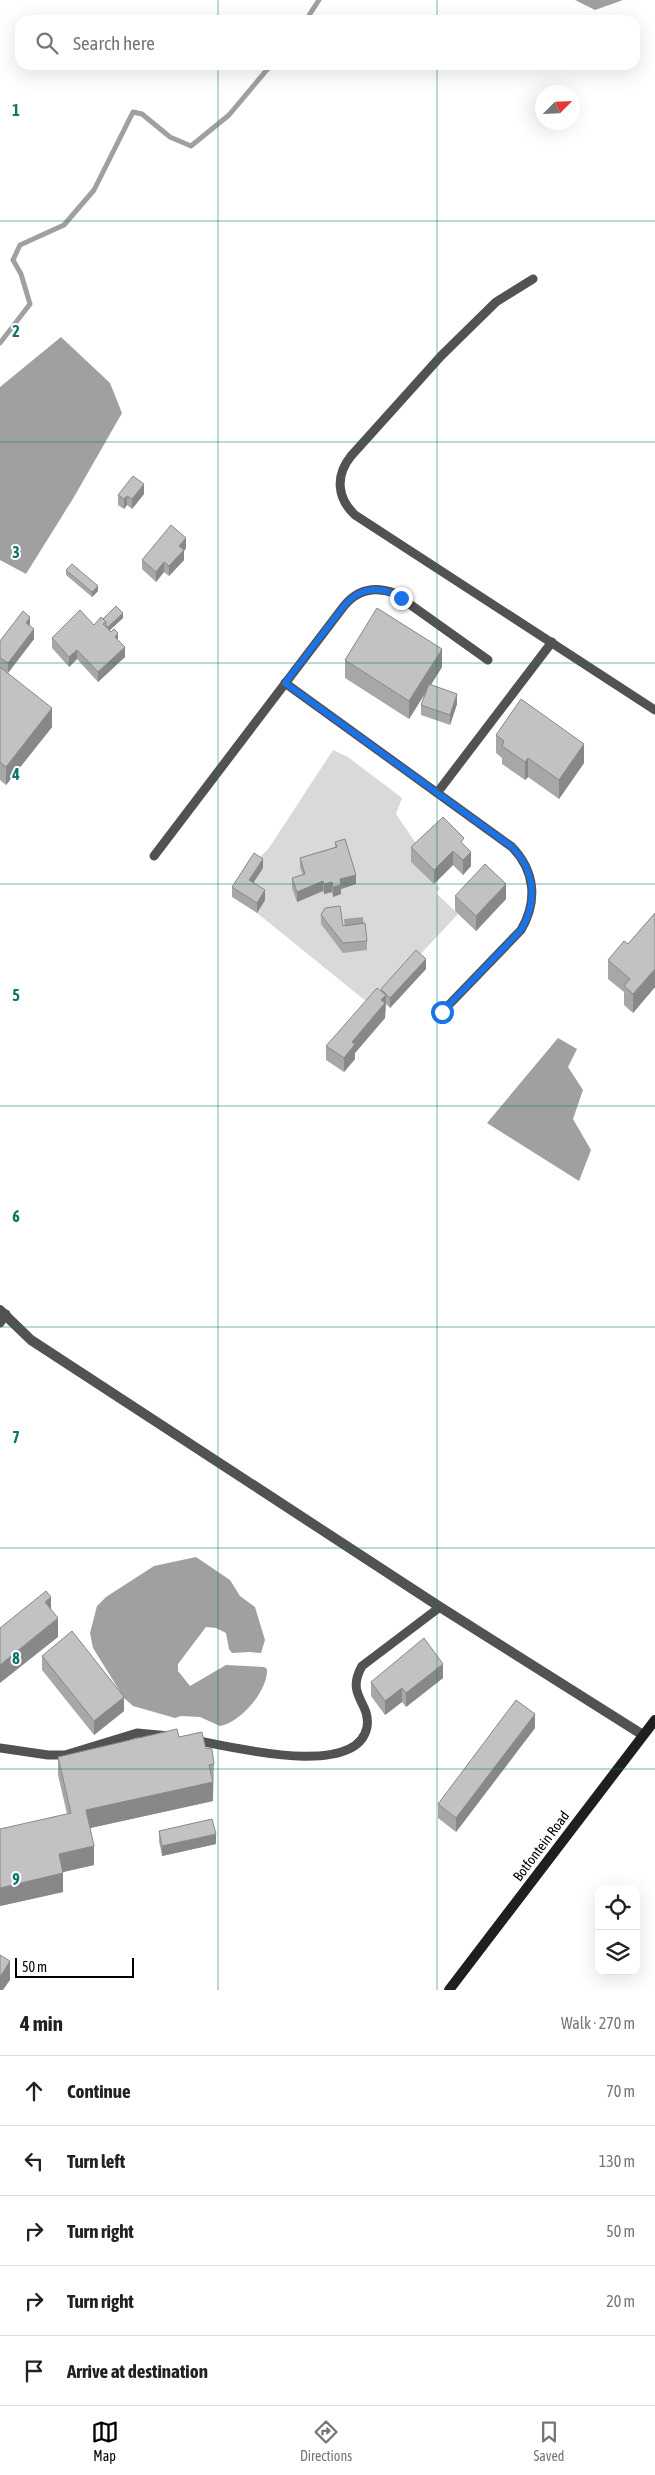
<!DOCTYPE html>
<html lang="en">
<head>
<meta charset="utf-8">
<style>
	body { margin:0; font-family:"Asap Condensed",sans-serif; background:#f6f6f6; color:#222 }
	.controls { position:absolute; right:15px; bottom:15px; display:grid; overflow:hidden; border-radius:10px; box-shadow:0 5px 20px #0002 }
	.controls button { width:45px; height:45px; display:grid; place-items:center; padding:0; border:0; border-bottom:1px solid #e0e0e0; background:#fff; color:#222; font:25px sans-serif }
	.compass { position:absolute; left:535px; top:85px; width:45px; height:45px; border-radius:50%; background:#fff; box-shadow:0 5px 20px #0002; rotate:66deg }
	.scale { position:absolute; left:15px; bottom:12px; width:119px; box-sizing:border-box; padding-left:5px; border:2px solid #000; border-top:0; font-size:14px; line-height:18px; white-space:nowrap; color:#000; -webkit-text-stroke:4px #fff; paint-order:stroke }
	.stop { position:absolute; width:15px; height:15px; margin:-11px; border:4px solid #1a73e8; border-radius:50%; background:#fff }
	.stop.end { background:#1a73e8; border-color:#fff; box-shadow:0 1px 5px #0008 }
	.list { margin:0; padding:0; list-style:none }
	h2 { display:flex; justify-content:space-between; align-items:center; height:65px; margin:0; padding:0 20px; font-size:21px }
	h2 small { font-size:16px; font-weight:400; color:#767676 }
	.list li { display:grid; grid-template-columns:32px 1fr auto; gap:15px; align-items:center; box-sizing:border-box; height:70px; padding:0 20px; border-top:1px solid #e0e0e0 }
	.list b { display:block; font-size:19px; white-space:nowrap }
	.list em { font-size:16px; font-style:normal; color:#767676 }
	.icon { flex:none; width:28px; height:28px; fill:none; stroke:currentColor; stroke-width:2; stroke-linecap:round; stroke-linejoin:round }
	.map { position:relative; flex:none; width:655px; height:1990px; overflow:hidden }
	.search { position:absolute; background:#fff; box-shadow:0 5px 20px #0002; left:15px; right:15px; top:15px; height:55px; display:flex; align-items:center; gap:12px; box-sizing:border-box; padding:0 18px; border-radius:15px; color:#767676; font-size:19px }
	.sheet { height:415px; background:#fff }
	nav { display:flex; justify-content:space-around; align-items:center; box-sizing:border-box; height:70px; border-top:1px solid #e0e0e0; background:#fff; font-size:14px; color:#767676 }
	nav a { display:grid; justify-items:center; gap:2px }
	nav .on { color:#000 }
	.map>svg:first-child { display:block }
</style>
</head>
<body>
<div class="map">
<svg width="655" height="1990" viewBox="0 0 655 1990">
	<rect width="100%" height="100%" fill="#fff"/>
	<polygon fill="#d9d9d9" points="333,750 348,757 402,798 396,814 417,845 412,862 440,888 436,893 458,914 372,1006 257,913 249,889 254,863 269,848"/>
	<g fill="#a0a0a0">
		<polygon points="575,0 623,0 595,10"/>
		<polygon points="61,337 110,383 122,413 74,497 26,574 0,560 0,387"/>
		<polygon points="363,917 364,927 345,929 344,919"/>
		<polygon points="558,1038 577,1049 568,1067 583,1090 573,1119 591,1150 579,1181 487,1123"/>
		<path d="M196 1557 230 1580 240 1596 255 1607 265 1640 261 1653 249 1652 232 1653 229 1649 226 1633 216 1628 206 1627 178 1664V1671L190 1686 226 1665 264 1667 267 1669C268 1691 241 1722 220 1726L200 1717 181 1716 175 1718 133 1706 124 1698 93 1648 90 1633 97 1606 106 1597 154 1566Z"/>
	</g>
	<g fill="none" stroke-linecap="round" stroke-linejoin="round">
		<g stroke="#a0a0a0" stroke-width="5">
			<polyline points="306,20 319,0"/>
			<polyline points="0,343 30,304 21,274 13,260 20,245 64,225 94,190 133,112 142,114 170,137 191,146 229,115 271,65"/>
		</g>
		<g stroke="#525252" stroke-width="9">
			<path d="M533 279 496 302 441 356 351 456C335 476 337 498 355 515L655 710"/>
			<path d="M285 683 512 847C535 871 538 901 521 930L442 1012"/>
			<polyline points="437,793 552,642"/>
			<path d="M154 856 344 606C357 590 374 586 394 593L488 660"/>
			<polyline points="0,1323 6,1314"/>
			<path d="M194 1740C229 1746 357 1780 367 1727 371 1702 345 1696 362 1666L440 1607"/>
			<polyline points="0,1748 48,1755 65,1755 137,1733 169,1736"/>
		</g>
		<polyline stroke="#525252" stroke-width="10" points="0,1310 31,1340 440,1607 643,1735"/>
		<polyline stroke="#1f1f1f" stroke-width="10" points="449,1990 655,1720"/>
	</g>
	<g fill="#a7a7a7">
		<polygon points="144,494 132,509 127,505 124,509 118,505 118,495"/>
		<polygon points="186,548 184,551 184,560 169,576 164,572 156,582 142,569 142,560"/>
		<polygon points="66,570 98,591 92,597 66,575"/>
		<polygon points="123,618 109,630 118,641 125,657 98,682 77,659 69,667 52,648 52,638 94,625 103,619"/>
		<polygon points="30,626 34,639 8,673 52,727 6,785 0,780 0,641"/>
		<polygon points="345,660 442,667 431,685 457,704 450,725 421,715 421,705 425,693 409,719 345,678"/>
		<polygon points="496,735 584,763 559,799 528,777 525,780 502,764 502,758 496,753"/>
		<polygon points="335,842 356,884 341,889 341,894 333,897 332,892 324,894 323,891 297,902 292,888 292,878 303,875 300,868 300,858 335,847"/>
		<polygon points="464,845 471,866 463,875 453,865 434,884 411,862 411,847"/>
		<polygon points="263,868 254,882 265,900 257,913 232,897 232,887"/>
		<polygon points="455,896 506,899 476,931 455,911"/>
		<polygon points="655,913 655,987 633,1013 624,1005 624,992 608,979 608,960 628,944"/>
		<polygon points="321,915 343,926 367,941 367,950 343,953 321,924"/>
		<polygon points="426,969 390,1008 386,1004 385,1018 355,1053 355,1059 344,1072 326,1060 326,1046 381,991 381,989"/>
		<polygon points="42,1656 124,1711 94,1735 42,1670"/>
		<polygon points="443,1678 406,1707 402,1702 385,1715 371,1696 371,1682"/>
		<polygon points="535,1728 456,1832 438,1818 438,1804"/>
		<polygon points="179,1737 206,1749 214,1764 213,1801 90,1828 94,1865 63,1872 63,1892 0,1906 67,1814 58,1775 58,1757"/>
		<polygon points="159,1831 216,1844 162,1856 159,1841"/>
	</g>
	<g fill="#888">
		<polygon points="144,484 144,494 132,509 132,499"/>
		<polygon points="127,496 127,505 124,509 124,499"/>
		<polygon points="186,538 186,548 184,551 184,560 169,576 169,566 179,546"/>
		<polygon points="164,562 164,572 156,582 156,572"/>
		<polygon points="98,586 98,591 92,597 92,592"/>
		<polygon points="123,613 123,618 108,632 108,627"/>
		<polygon points="30,617 30,626 26,623"/>
		<polygon points="34,629 34,639 8,673 8,663"/>
		<polygon points="118,633 118,643 115,637"/>
		<polygon points="125,647 125,657 98,682 98,672"/>
		<polygon points="442,649 442,667 409,719 409,701"/>
		<polygon points="77,650 77,659 69,667 69,657"/>
		<polygon points="457,694 457,704 450,725 450,715"/>
		<polygon points="52,708 52,727 6,785 6,767"/>
		<polygon points="584,744 584,763 559,799 559,780"/>
		<polygon points="528,758 528,777 525,780 525,762"/>
		<polygon points="453,851 453,865 434,884 434,870"/>
		<polygon points="471,852 471,866 463,875 463,860"/>
		<polygon points="263,859 263,868 249,889 249,880"/>
		<polygon points="356,875 356,884 341,889 341,894 333,897 333,887 340,879"/>
		<polygon points="323,881 323,891 297,902 297,892"/>
		<polygon points="332,882 332,892 324,894 324,884"/>
		<polygon points="506,884 506,899 476,931 476,916"/>
		<polygon points="265,890 265,900 257,913 257,903"/>
		<polygon points="426,959 426,969 390,1008 390,998"/>
		<polygon points="655,969 655,987 633,1013 633,994"/>
		<polygon points="386,995 385,1018 355,1053 355,1059 344,1072 344,1058 352,1042 381,1000"/>
		<polygon points="51,1597 51,1616 45,1602"/>
		<polygon points="58,1618 58,1637 0,1683 0,1665"/>
		<polygon points="443,1664 443,1678 406,1707 406,1693"/>
		<polygon points="402,1688 402,1702 385,1715 385,1701"/>
		<polygon points="124,1697 124,1711 94,1735 94,1721"/>
		<polygon points="535,1714 535,1728 456,1832 456,1818"/>
		<polygon points="213,1782 213,1801 86,1829 86,1810"/>
		<polygon points="216,1834 216,1844 162,1856 162,1846"/>
		<polygon points="94,1846 94,1865 59,1873 59,1854"/>
		<polygon points="63,1873 63,1892 0,1906 0,1888"/>
		<polygon points="10,1961 10,1980 3,1990 0,1990 0,1977"/>
	</g>
	<g fill="#c2c2c2" stroke="#888">
		<polygon points="133,476 144,484 132,499 127,496 124,499 118,495"/>
		<polygon points="171,525 186,538 179,546 184,550 169,566 164,562 156,572 142,560"/>
		<polygon points="72,564 98,586 92,592 66,570"/>
		<polygon points="116,606 123,613 108,627 106,625 106,622 103,619"/>
		<polygon points="377,608 442,649 409,701 345,660"/>
		<polygon points="80,610 94,625 101,617 106,622 103,624 111,632 114,629 118,633 115,637 125,647 98,672 77,650 69,657 52,638"/>
		<polygon points="23,611 30,617 26,623 34,629 8,663 0,658 0,641"/>
		<polygon points="0,667 52,708 6,767 0,762"/>
		<polygon points="429,684 457,694 450,715 421,705"/>
		<polygon points="521,699 584,744 559,780 528,758 525,762 502,746 504,741 496,735"/>
		<polygon points="443,817 464,838 461,842 471,852 463,860 453,851 434,870 411,847"/>
		<polygon points="345,839 356,875 340,879 341,885 333,887 332,882 324,884 323,881 297,892 292,878 305,874 300,858 337,847 335,842"/>
		<polygon points="254,853 263,859 249,880 265,890 257,903 232,887"/>
		<polygon points="485,864 506,884 476,916 455,896"/>
		<polygon points="340,906 343,926 365,923 367,941 343,943 321,915 325,908"/>
		<polygon points="655,913 655,969 633,994 624,986 630,979 608,960 624,941 628,944"/>
		<polygon points="416,950 426,959 390,998 381,989"/>
		<polygon points="377,988 386,995 381,1000 385,1003 352,1042 355,1044 344,1058 326,1046"/>
		<polygon points="46,1591 51,1597 45,1602 58,1618 0,1665 0,1628"/>
		<polygon points="72,1631 124,1697 94,1721 42,1656"/>
		<polygon points="424,1638 443,1664 406,1693 402,1688 385,1701 371,1682"/>
		<polygon points="516,1700 535,1714 456,1818 438,1804"/>
		<polygon points="177,1729 179,1737 202,1732 206,1749 211,1748 212,1750 214,1764 209,1765 213,1782 86,1810 94,1846 59,1854 63,1873 0,1888 0,1829 71,1813 58,1757"/>
		<polygon points="212,1819 216,1834 162,1846 159,1831"/>
		<polygon points="0,1955 10,1961 0,1977"/>
	</g>
	<g fill="none" stroke-linecap="round" stroke-linejoin="round">
		<path stroke="#1a73e8" stroke-width="6" d="M401 598C381 585 359 587 344 606L285 683 512 847C535 871 538 901 521 930L442 1012"/>
	</g>
	<path fill="none" stroke="#0f766e" stroke-width="1" stroke-opacity="0.55" d="M218 0V20M437 0V20M218 65V1990M437 65V1990M0 221H655M0 442H655M0 663H655M0 884H655M0 1106H655M0 1327H655M0 1548H655M0 1769H655"/>
	<g text-anchor="middle" dominant-baseline="central" stroke-width="4" stroke-linejoin="round" paint-order="stroke">
		<g font-size="14" fill="#000" stroke="#fff">
			<text transform="translate(541 1846) rotate(-53)">Botfontein Road</text>
		</g>
	</g>
	<g font-size="16" text-anchor="middle" font-weight="bold" fill="#0f766e" stroke="#fff" stroke-width="4" stroke-linejoin="round" paint-order="stroke">
		<text x="16" y="116">1</text>
		<text x="16" y="337">2</text>
		<text x="16" y="558">3</text>
		<text x="16" y="780">4</text>
		<text x="16" y="1001">5</text>
		<text x="16" y="1222">6</text>
		<text x="16" y="1443">7</text>
		<text x="16" y="1664">8</text>
		<text x="16" y="1885">9</text>
	</g>
</svg>
<div class="controls">
<button><svg class="icon" aria-label="locate" viewBox="0 0 24 24"><circle cx="12" cy="12" r="6"/><path d="M12 2v4M12 18v4M2 12h4M18 12h4"/></svg></button>
<button><svg class="icon" aria-label="layers" viewBox="0 0 24 24"><path d="M12 4l9 5-9 5-9-5zM3 14l9 5 9-5"/></svg></button>
</div>
<svg class="compass" viewBox="-18 -18 36 36"><path d="M0-13l5 13h-10z" fill="#e53935"/><path d="M0 13l5-13h-10z" fill="#767676"/></svg>
<div class="scale">50 m</div>
<div class="stop" style="left:442px;top:1012px"></div>
<div class="stop end" style="left:401px;top:598px"></div>
<div class="search"><svg class="icon" aria-label="search" viewBox="0 0 24 24"><circle cx="10" cy="10" r="6"/><path d="M15 15l6 6"/></svg>Search here</div>
</div>
<section class="sheet">
<h2>4 min<small>Walk · 270 m</small></h2>
<ul class="list">
<li><svg class="icon" aria-label="ahead" viewBox="0 0 24 24"><path d="M12 20V5M6 11l6-6 6 6"/></svg><div><b>Continue</b></div><em>70 m</em></li>
<li><svg class="icon" aria-label="left" viewBox="0 0 24 24"><path d="M17 20v-9H6M10 6l-5 5 5 5"/></svg><div><b>Turn left</b></div><em>130 m</em></li>
<li><svg class="icon" aria-label="right" viewBox="0 0 24 24"><path d="M7 20v-9h11M14 6l5 5-5 5"/></svg><div><b>Turn right</b></div><em>50 m</em></li>
<li><svg class="icon" aria-label="right" viewBox="0 0 24 24"><path d="M7 20v-9h11M14 6l5 5-5 5"/></svg><div><b>Turn right</b></div><em>20 m</em></li>
<li><svg class="icon" aria-label="arrive" viewBox="0 0 24 24"><path d="M6 21V4h12l-3 4 3 4H6"/></svg><div><b>Arrive at destination</b></div></li>
</ul>
</section>
<nav>
<a class="on"><svg class="icon" aria-label="map" viewBox="0 0 24 24"><path d="M3 6l6-2 6 2 6-2v14l-6 2-6-2-6 2zM9 4v14M15 6v14"/></svg>Map</a>
<a><svg class="icon" aria-label="directions" viewBox="0 0 24 24"><path d="M12 3l9 9-9 9-9-9zM9 14v-3h6M13 9l2 2-2 2"/></svg>Directions</a>
<a><svg class="icon" aria-label="saved" viewBox="0 0 24 24"><path d="M7 4h10v16l-5-4-5 4z"/></svg>Saved</a>
</nav>
</body>
</html>
